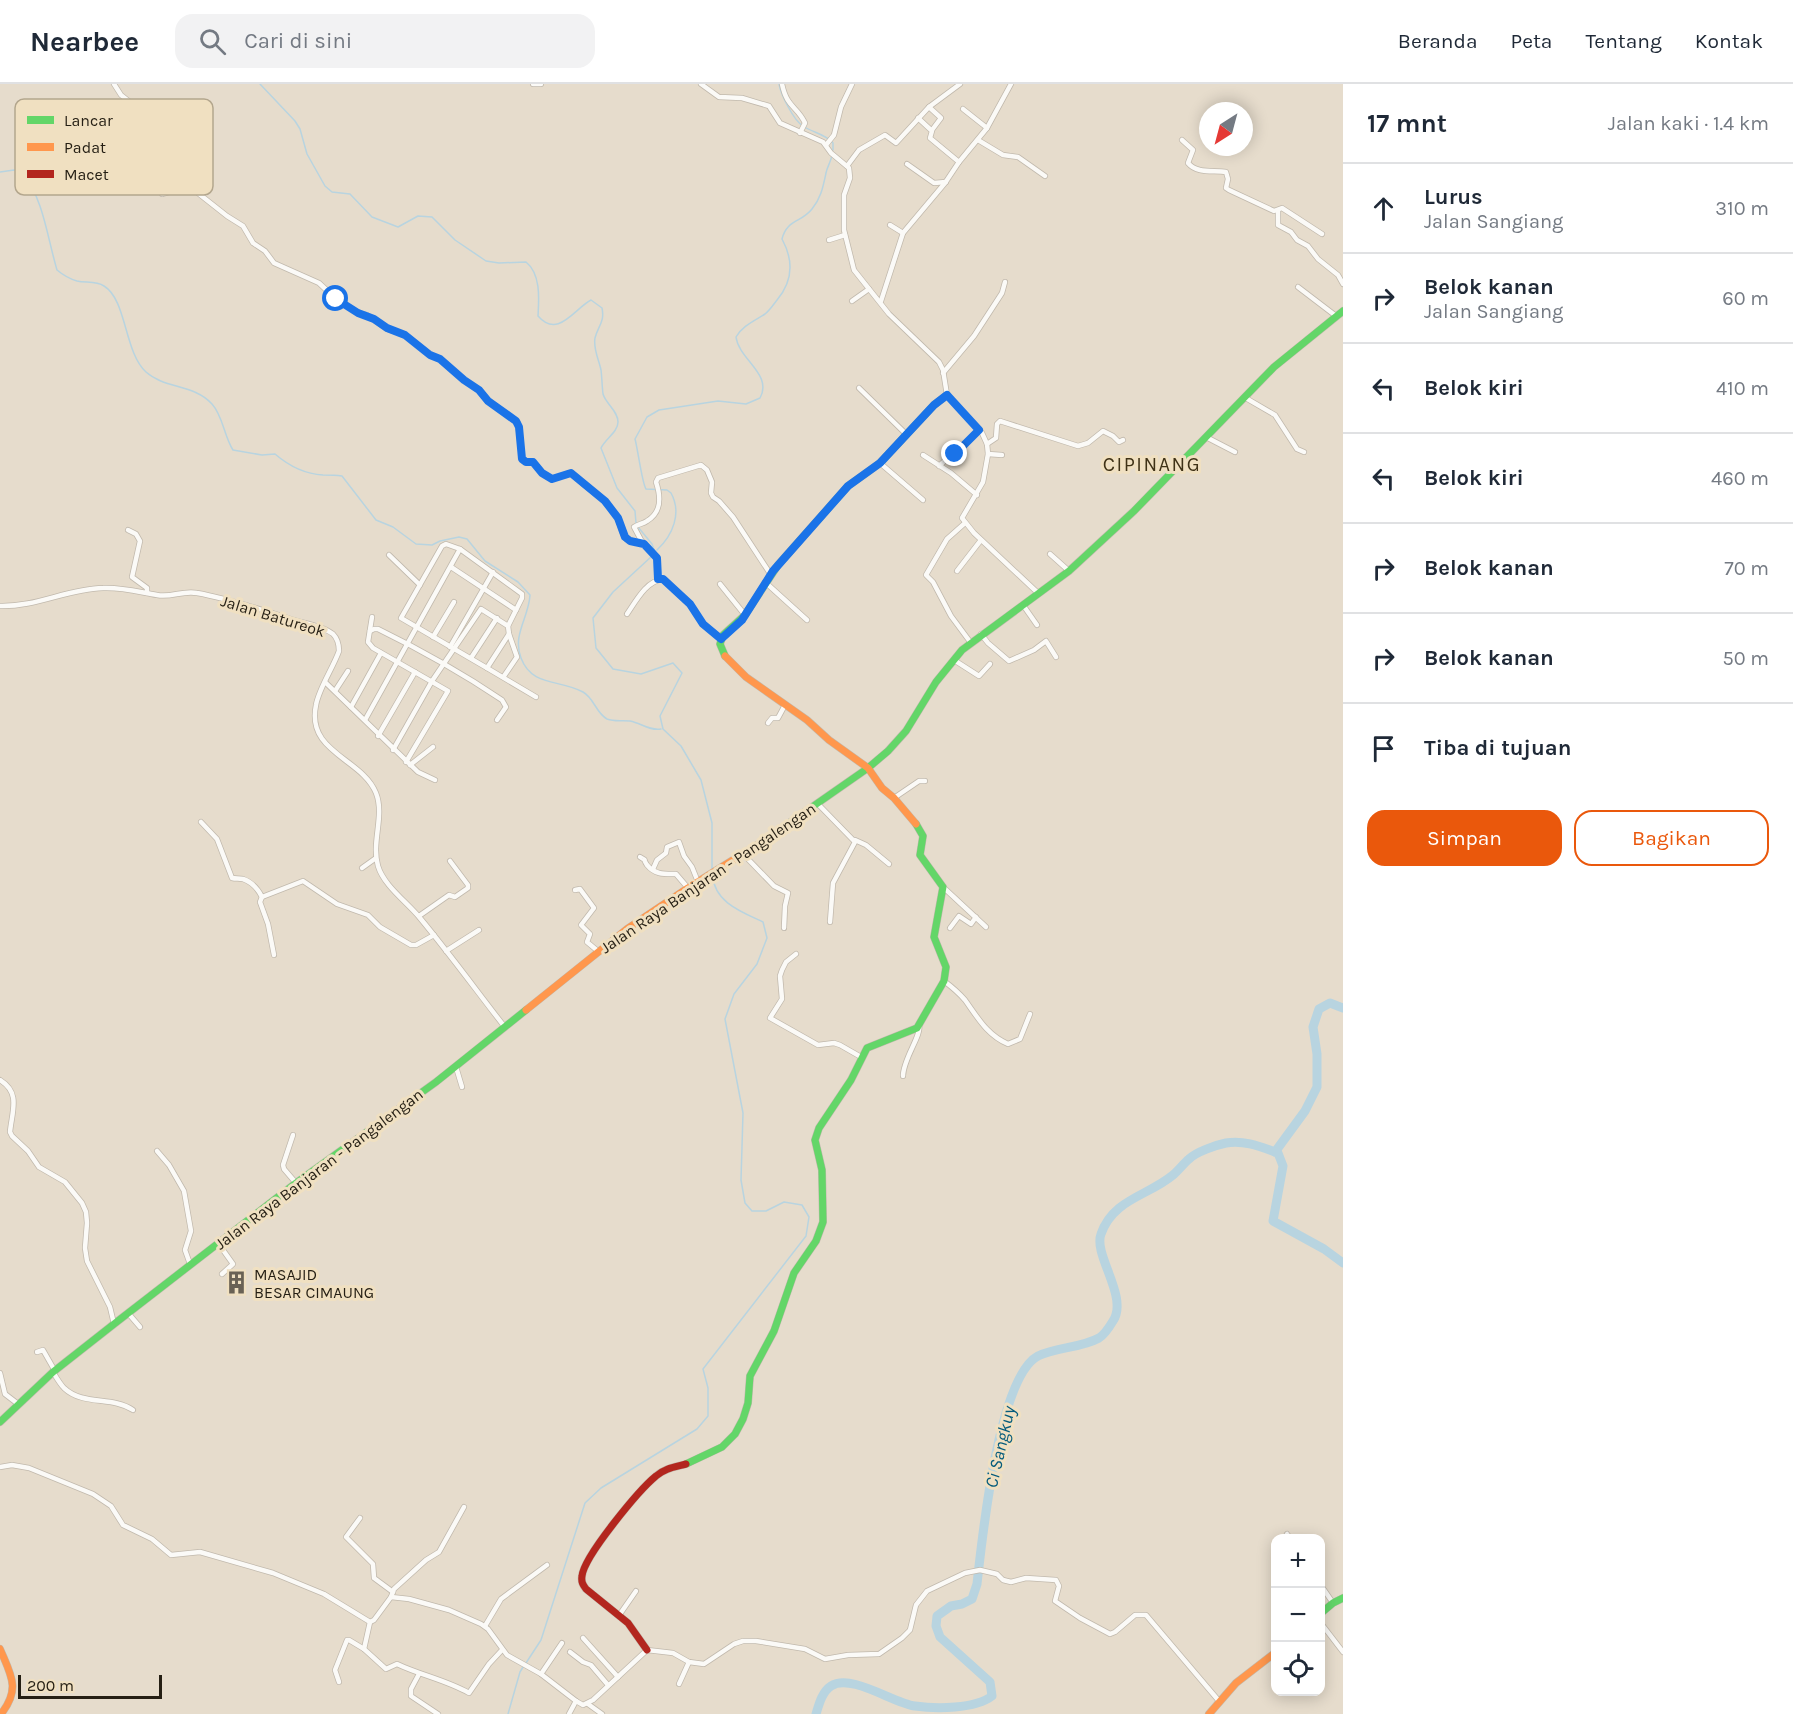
<!DOCTYPE html>
<html lang="id">
<head>
<meta charset="utf-8">
<style>
	body { margin:0; font-family:Karla,sans-serif; background:#f2f2f3; color:#1f2937 }
	.controls { position:absolute; right:18px; bottom:18px; display:grid; overflow:hidden; border-radius:12px; box-shadow:0 3px 15px #0003 }
	.controls button { width:54px; height:54px; display:grid; place-items:center; padding:0; border:0; border-bottom:2px solid #e0e1e3; background:#fff; color:#1f2937; font:30px sans-serif }
	.compass { position:absolute; left:1199px; top:18px; width:54px; height:54px; border-radius:50%; background:#fff; box-shadow:0 3px 15px #0003; rotate:216deg }
	.scale { position:absolute; left:18px; bottom:15px; width:144px; box-sizing:border-box; padding-left:6px; border:3px solid #251f14; border-top:0; font-size:16px; line-height:21px; white-space:nowrap; color:#251f14; -webkit-text-stroke:4px #f0e0c1; paint-order:stroke }
	.stop { position:absolute; width:18px; height:18px; margin:-14px; border:4px solid #1a73e8; border-radius:50%; background:#fff }
	.stop.end { background:#1a73e8; border-color:#fff; box-shadow:0 2px 6px #0008 }
	.list { margin:0; padding:0; list-style:none }
	h2 { display:flex; justify-content:space-between; align-items:center; height:78px; margin:0; padding:0 24px; font-size:26px }
	h2 small { font-size:20px; font-weight:400; color:#747a83 }
	.list li { display:grid; grid-template-columns:39px 1fr auto; gap:18px; align-items:center; box-sizing:border-box; height:90px; padding:0 24px; border-top:2px solid #e0e1e3 }
	.list b { display:block; font-size:22px; white-space:nowrap }
	.list p { margin:0; font-size:20px; white-space:nowrap; color:#747a83 }
	.list em { font-size:20px; font-style:normal; color:#747a83 }
	.actions { display:flex; gap:12px; padding:18px 24px }
	.actions a { flex:1; padding:14px 0; border:2px solid #ea580c; border-radius:18px; text-align:center; font-size:21px; color:#ea580c }
	.actions .main { background:#ea580c; color:#fff }
	.icon { flex:none; width:33px; height:33px; fill:none; stroke:currentColor; stroke-width:2; stroke-linecap:round; stroke-linejoin:round }
	.map { position:relative; flex:none; width:1343px; height:1630px; overflow:hidden }
	header { display:flex; align-items:center; gap:36px; box-sizing:border-box; height:84px; padding:0 30px; background:#fff; border-bottom:2px solid #e0e1e3 }
	header strong { font-size:28px }
	nav { display:flex; gap:33px; margin-inline-start:auto; font-size:21px }
	.search { width:420px; height:54px; background:#f2f2f3; display:flex; align-items:center; gap:15px; box-sizing:border-box; padding:0 21px; border-radius:18px; color:#747a83; font-size:22px }
	main { display:flex }
	aside { flex:1; background:#fff }
	.map>svg:first-child { display:block }
</style>
</head>
<body>
<header>
<strong>Nearbee</strong>
<div class="search"><svg class="icon" aria-label="search" viewBox="0 0 24 24"><circle cx="10" cy="10" r="6"/><path d="M15 15l6 6"/></svg>Cari di sini</div>
<nav><a>Beranda</a><a>Peta</a><a>Tentang</a><a>Kontak</a></nav>
</header>
<main>
<div class="map">
<svg width="1343" height="1630" viewBox="0 0 1343 1630">
	<rect width="100%" height="100%" fill="#e6dccc"/>
	<g fill="none" stroke-linecap="round" stroke-linejoin="round">
		<g stroke="#b8d4e0" stroke-width="1.5">
			<path d="M260 0 295 37 300 45 307 70 325 102 332 108 350 110 372 133 398 143 418 132 432 133 455 156 486 177 499 179 526 178C541 190 539 215 538 232 558 255 574 225 591 216L602 224C605 238 598 242 595 254 593 265 599 276 601 286 602 294 602 302 603 310 606 320 618 327 618 338 618 348 605 355 601 364L617 404 635 427 636 439"/>
			<path d="M779 0C781 11 794 37 803 42 813 49 824 49 833 59V66"/>
			<path d="M0 88 14 86 23 88C44 118 47 152 57 186 63 191 70 195 77 197 86 199 96 197 104 202 127 216 124 268 146 288 165 305 194 300 212 320 223 332 224 352 233 366L262 371 275 370C289 382 304 390 323 391 330 391 335 391 342 392L376 436 393 443 416 460 432 461 440 457 459 453 467 455 485 477 518 498 530 511C529 533 512 551 521 574 532 603 559 595 583 608 594 614 596 629 607 635 615 638 622 636 630 637 641 639 649 647 661 645"/>
			<polyline points="638,443 652,460 655,468"/>
			<path d="M657 466C673 451 682 429 671 409L667 406 646 405C642 399 638 366 635 355L647 333 659 326 718 317 746 320 760 314C773 290 739 276 736 253 742 242 754 237 765 230 770 226 773 221 777 216 793 197 794 177 782 155 787 135 801 139 812 125 821 114 823 103 826 89 827 83 831 78 832 71"/>
			<polyline points="652,472 613,508 593,534 596,564 613,585 641,590 673,579 682,589 660,632 663,645 681,662 701,696 712,739 712,787"/>
			<path d="M526 1579 541 1556 585 1419 601 1404 697 1345 708 1332V1304L703 1285 806 1152 809 1133 802 1121 784 1118 766 1127H752L745 1119 741 1096 743 1029 725 935 734 910 757 880 767 854 763 838C742 828 714 818 713 792"/>
			<polyline points="508,1630 520,1588 523,1583"/>
		</g>
		<g stroke="#b8d4e0" stroke-width="9">
			<polyline points="1275,1068 1305,1027 1317,1003 1317,970 1313,943 1319,925 1330,919 1343,924"/>
			<path d="M816 1630C819 1620 822 1608 831 1602 851 1589 893 1619 915 1622 936 1625 975 1625 992 1612L990 1598 940 1553 936 1542 937 1532 951 1522 962 1520 972 1515 977 1500C982 1456 998 1293 1038 1272 1057 1263 1081 1264 1099 1254 1104 1251 1110 1242 1113 1237 1129 1213 1093 1171 1101 1150 1113 1115 1148 1112 1173 1091 1179 1086 1183 1080 1189 1075 1196 1068 1216 1061 1226 1059 1245 1056 1261 1063 1278 1069L1283 1082 1273 1137 1324 1165 1343 1179"/>
		</g>
		<defs>
			<g id="street">
				<path d="M114 0 121 11 150 34C155 59 161 84 162 110L189 102 227 132 243 142 253 159 265 167 274 179 319 199 336 215 358 229 367 231 387 245 405 251 430 271 440 275 464 296 479 306 488 317 518 339 522 375 526 378H533L542 389 552 395 569 389C578 392 580 399 587 403 599 412 610 420 617 433 621 440 621 450 626 455 631 459 638 459 644 460"/>
				<polyline points="533,0 541,0"/>
				<polyline points="701,0 719,13 742,14 769,22 780,39 823,58 831,69 849,84 850,94 844,111 844,146 854,186 889,230 939,278 943,286 947,311 982,349 987,360 988,370 983,398 962,434 974,449 1039,510"/>
				<path d="M782 0C787 24 797 22 805 39L800 49"/>
				<polyline points="929,23 941,34 932,46"/>
				<polyline points="963,25 987,44"/>
				<polyline points="918,34 932,47 930,54 959,78"/>
				<polyline points="978,56 1003,71 1018,73 1045,92"/>
				<path d="M1182 56 1193 66 1188 79C1197 90 1213 86 1226 88L1228 95 1226 104 1229 106 1274 127 1282 124 1322 150"/>
				<polyline points="826,61 834,51 841,23 852,0"/>
				<polyline points="907,80 934,99 946,98"/>
				<polyline points="847,82 859,66 885,51 896,59 929,23 960,0"/>
				<polyline points="1278,127 1278,141 1291,148 1297,156 1308,162 1318,175 1338,191 1343,200"/>
				<polyline points="890,141 903,149"/>
				<polyline points="829,156 845,151"/>
				<polyline points="1298,203 1336,232"/>
				<polyline points="852,217 869,205"/>
				<polyline points="881,217 903,149 945,99 959,78 987,44 1011,0"/>
				<polyline points="943,289 974,252 1002,209 1005,198"/>
				<polyline points="859,304 906,350"/>
				<polyline points="1244,313 1275,331 1297,365 1304,368"/>
				<polyline points="1206,353 1235,368"/>
				<polyline points="987,360 996,354 997,340 1000,337 1078,362 1088,359 1103,347 1113,352 1119,358 1123,356"/>
				<polyline points="988,370 1002,371"/>
				<polyline points="923,371 951,389 977,411"/>
				<polyline points="880,379 923,416"/>
				<polyline points="939,382 950,372 955,370 979,346"/>
				<polyline points="965,439 947,455 926,491 933,498 951,532 971,559"/>
				<polyline points="128,446 136,450 140,457 132,493 147,504 147,509"/>
				<polygon points="446,460 460,465 522,510 522,514 508,542 509,550 487,584 401,534 442,462"/>
				<polyline points="1050,470 1069,487"/>
				<polyline points="389,471 420,501"/>
				<polyline points="451,483 516,526"/>
				<polyline points="957,487 981,456"/>
				<path d="M658 495 657 474 641 456 634 443C638 440 643 440 647 437 662 428 661 413 656 398L658 394 701 381 707 386 712 398 711 409 713 413 719 417 733 433 771 491"/>
				<polyline points="765,498 807,536"/>
				<polyline points="720,500 745,531"/>
				<polyline points="1023,521 1037,541"/>
				<path d="M0 522C36 523 67 505 103 504 122 503 139 508 157 511 171 514 183 506 197 509 230 515 263 526 294 536 307 540 323 542 333 550 338 555 339 560 339 567 333 584 319 604 316 621 306 669 362 674 376 709 385 732 371 758 378 782 384 802 407 818 420 834 449 869 476 906 504 942"/>
				<path d="M627 530C636 517 646 497 663 495L690 520 703 540 721 555"/>
				<polyline points="372,533 368,558 373,564 448,607 406,678"/>
				<path d="M370 547 374 545H378C421 566 462 589 502 616L506 623 497 636"/>
				<polyline points="981,550 988,559 1009,577 1034,566 1046,557 1056,573"/>
				<polyline points="433,553 454,518"/>
				<polyline points="450,563 493,488"/>
				<polyline points="471,574 497,534"/>
				<polyline points="954,576 979,592 990,580"/>
				<polyline points="487,584 536,613"/>
				<polyline points="504,592 517,573 509,550"/>
				<polyline points="326,599 418,688 435,696"/>
				<polyline points="335,607 348,587"/>
				<polyline points="351,623 381,569"/>
				<polyline points="365,636 460,465"/>
				<polyline points="768,639 772,634 778,634 785,621"/>
				<polyline points="378,652 415,588"/>
				<polyline points="393,666 432,597 481,525 508,542"/>
				<polyline points="410,681 433,663"/>
				<polyline points="894,714 919,697 925,697"/>
				<polyline points="817,719 855,758 833,799 830,838"/>
				<path d="M201 738 217 755 232 794C236 795 239 794 243 795 252 798 258 805 262 813L303 797 337 820 368 831 380 843 411 861H416L434 851"/>
				<polyline points="855,756 866,761 889,780"/>
				<polyline points="744,771 774,802 788,809 785,822 784,844"/>
				<path d="M640 773C649 779 641 772 647 781 655 791 665 790 676 790L688 804"/>
				<polyline points="362,784 376,774"/>
				<polyline points="653,785 657,776 666,769 667,763 679,758 684,772 692,783 698,798"/>
				<polyline points="943,803 986,843"/>
				<polyline points="575,806 580,805 594,824 581,841 590,850 587,858 599,868"/>
				<polyline points="262,813 260,818 268,840 274,871"/>
				<polyline points="419,832 449,811 455,813 468,804 468,801 450,777"/>
				<polyline points="950,844 959,832 971,840 976,833"/>
				<polyline points="446,867 479,846"/>
				<polyline points="796,870 786,878 782,886 780,892 782,915 770,934 818,961 834,959 840,961 861,973"/>
				<path d="M944 897C952 903 959 909 965 916 978 934 987 951 1008 960L1020 955 1030 930"/>
				<polyline points="456,983 462,1003"/>
				<path d="M903 992C903 975 922 951 919 941"/>
				<path d="M0 996C21 1009 12 1027 10 1048L12 1052 28 1067 39 1083 65 1098 82 1119 86 1128 87 1139 85 1164 87 1177 110 1223 114 1240"/>
				<polyline points="293,1051 283,1081 284,1085 296,1099"/>
				<polyline points="157,1067 169,1081 184,1107 191,1147 185,1166 190,1180"/>
				<polyline points="218,1159 233,1180 222,1190"/>
				<polyline points="128,1229 140,1243"/>
				<polyline points="37,1268 43,1266 55,1287"/>
				<path d="M53 1288C56 1293 60 1300 64 1304 83 1322 112 1312 133 1326"/>
				<polyline points="0,1289 5,1310 18,1320"/>
				<polyline points="0,1383 12,1381 29,1384 93,1410 111,1422 123,1441 152,1455 171,1471 200,1468 273,1489 324,1510 370,1538 374,1536 391,1513 409,1515 449,1526 481,1540 488,1545 507,1571 541,1590 576,1617 583,1621 593,1616 647,1566 673,1569 689,1578 704,1580 734,1560 743,1557 756,1557 805,1565 825,1575 848,1571 879,1570 902,1554 910,1546 916,1521 927,1507 965,1489 980,1486 997,1490 1003,1496 1011,1498 1026,1494 1056,1496 1059,1502 1055,1517 1080,1534 1110,1550 1115,1548 1135,1531 1146,1531 1219,1617"/>
				<polyline points="360,1434 346,1453 373,1480 374,1494 393,1508"/>
				<polyline points="1287,1450 1290,1454"/>
				<polyline points="1320,1500 1333,1519"/>
				<polyline points="391,1513 394,1505 426,1476 439,1468 464,1423"/>
				<polyline points="620,1530 636,1507"/>
				<path d="M370 1538 364 1565 386 1585 397 1580C420 1591 446 1596 469 1609L489 1580 502 1566"/>
				<polyline points="1320,1538 1343,1568"/>
				<polyline points="485,1542 501,1515 547,1481"/>
				<polyline points="583,1554 618,1593"/>
				<polyline points="570,1568 583,1578 591,1581 608,1601"/>
				<polyline points="419,1590 411,1605 411,1612 438,1630"/>
				<polyline points="541,1590 562,1559"/>
				<polyline points="339,1598 335,1586 347,1556 349,1556 364,1565"/>
				<polyline points="679,1600 689,1578"/>
				<polyline points="588,1620 602,1630"/>
				<polyline points="569,1630 576,1617"/>
			</g>
			<g id="fast">
				<polyline points="725,572 720,560 723,551 745,531 778,481 848,402 880,379 934,321 947,311"/>
				<polyline points="762,758 868,684 888,667 906,647 936,598 962,566 1069,487 1134,427 1274,283 1343,227"/>
				<polyline points="0,1338 53,1288 114,1240 296,1099 436,998 526,926"/>
				<polyline points="686,1380 722,1363 735,1350 743,1335 748,1319 750,1292 774,1247 794,1189 816,1157 823,1138 822,1086 815,1056 819,1044 851,996 867,964 917,944 944,897 946,883 934,853 943,803 920,771 923,752 916,740"/>
				<polyline points="1320,1530 1333,1519 1343,1514"/>
			</g>
			<g id="slow">
				<polyline points="725,572 746,593 807,636 829,656 868,684 882,704 894,714 916,740"/>
				<polyline points="526,926 627,845 688,804 762,758"/>
				<path d="M0 1565C11 1591 21 1605 1 1630"/>
				<polyline points="1209,1630 1236,1599 1276,1568"/>
			</g>
			<path id="jam" d="M647 1566 628 1539 586 1505C583 1501 581 1498 582 1492 584 1472 639 1406 656 1392 665 1384 675 1383 686 1380"/>
		</defs>
		<use href="#street" stroke="#c1b9ad" stroke-width="6"/>
		<use href="#fast" stroke="#c1b9ad" stroke-width="8"/>
		<use href="#slow" stroke="#c1b9ad" stroke-width="8"/>
		<use href="#jam" stroke="#c1b9ad" stroke-width="8"/>
		<use href="#street" stroke="#fbfaf7" stroke-width="4.5"/>
		<use href="#fast" stroke="#63d668" stroke-width="7"/>
		<use href="#slow" stroke="#ff974d" stroke-width="7"/>
		<use href="#jam" stroke="#b3261e" stroke-width="7"/>
	</g>
	<g fill="none" stroke-linecap="round" stroke-linejoin="round">
		<polyline stroke="#1a73e8" stroke-width="8" points="336,215 358,229 374,235 387,244 405,251 430,271 440,275 464,296 479,306 488,317 516,337 519,343 522,375 526,378 533,378 542,389 552,395 571,389 605,417 618,434 625,453 630,457 644,460 657,474 658,495 663,495 690,520 703,540 721,555 742,536 773,487 848,402 880,379 934,321 947,311 979,346 955,370"/>
	</g>
	<defs>
		<symbol id="building-bare" viewBox="-9 -9 18 18"><path d="M-4-6H4V6H1V3H-1V6H-4ZM-2.5-4.3h1.7v1.8h-1.7ZM.8-4.3h1.7v1.8H.8ZM-2.5-1h1.7V.8h-1.7ZM.8-1h1.7V.8H.8Z" fill="#696154" stroke="#f0e0c1" stroke-width="2.5" paint-order="stroke"/></symbol>
	</defs>
	<g fill-rule="evenodd">
		<use href="#building-bare" x="220" y="1182" width="33" height="33"/>
	</g>
	<g text-anchor="middle" dominant-baseline="central" stroke-width="6" stroke-linejoin="round" paint-order="stroke">
		<g font-size="16" fill="#251f14" stroke="#f0e0c1">
			<text transform="translate(273 532) rotate(17)">Jalan Batureok</text>
			<text transform="translate(708 794) rotate(-34)">Jalan Raya Banjaran - Pangalengan</text>
			<text transform="translate(319 1085) rotate(-37)">Jalan Raya Banjaran - Pangalengan</text>
		</g>
		<g font-size="16" fill="#251f14" stroke="#f0e0c1" text-anchor="start">
			<text x="254" y="1190">MASAJID<tspan x="254" dy="18">BESAR CIMAUNG</tspan></text>
		</g>
		<g font-size="18" font-style="italic" fill="#065c7c" stroke="#f0e0c1">
			<text transform="translate(1000 1363) rotate(-77)">Ci Sangkuy</text>
		</g>
		<g font-size="20" letter-spacing="1.5" fill="#3f3217" stroke="#f0e0c1">
			<text x="1152" y="380">CIPINANG</text>
		</g>
	</g>
	<rect x="15" y="15" width="198" height="96" rx="9" fill="#f0e0c1" stroke="#b3a68d" stroke-width="1.5"/>
	<rect x="27" y="32" width="27" height="8" fill="#63d668"/>
	<rect x="27" y="59" width="27" height="8" fill="#ff974d"/>
	<rect x="27" y="86" width="27" height="8" fill="#b3261e"/>
	<g font-size="16" fill="#251f14">
		<text x="64" y="42">Lancar</text>
		<text x="64" y="69">Padat</text>
		<text x="64" y="96">Macet</text>
	</g>
</svg>
<div class="controls">
<button>+</button>
<button>−</button>
<button><svg class="icon" aria-label="locate" viewBox="0 0 24 24"><circle cx="12" cy="12" r="6"/><path d="M12 2v4M12 18v4M2 12h4M18 12h4"/></svg></button>
</div>
<svg class="compass" viewBox="-18 -18 36 36"><path d="M0-13l5 13h-10z" fill="#e53935"/><path d="M0 13l5-13h-10z" fill="#747a83"/></svg>
<div class="scale">200 m</div>
<div class="stop" style="left:336px;top:215px"></div>
<div class="stop end" style="left:955px;top:370px"></div>
</div>
<aside>
<h2>17 mnt<small>Jalan kaki · 1.4 km</small></h2>
<ul class="list">
<li><svg class="icon" aria-label="ahead" viewBox="0 0 24 24"><path d="M12 20V5M6 11l6-6 6 6"/></svg><div><b>Lurus</b><p>Jalan Sangiang</p></div><em>310 m</em></li>
<li><svg class="icon" aria-label="right" viewBox="0 0 24 24"><path d="M7 20v-9h11M14 6l5 5-5 5"/></svg><div><b>Belok kanan</b><p>Jalan Sangiang</p></div><em>60 m</em></li>
<li><svg class="icon" aria-label="left" viewBox="0 0 24 24"><path d="M17 20v-9H6M10 6l-5 5 5 5"/></svg><div><b>Belok kiri</b></div><em>410 m</em></li>
<li><svg class="icon" aria-label="left" viewBox="0 0 24 24"><path d="M17 20v-9H6M10 6l-5 5 5 5"/></svg><div><b>Belok kiri</b></div><em>460 m</em></li>
<li><svg class="icon" aria-label="right" viewBox="0 0 24 24"><path d="M7 20v-9h11M14 6l5 5-5 5"/></svg><div><b>Belok kanan</b></div><em>70 m</em></li>
<li><svg class="icon" aria-label="right" viewBox="0 0 24 24"><path d="M7 20v-9h11M14 6l5 5-5 5"/></svg><div><b>Belok kanan</b></div><em>50 m</em></li>
<li><svg class="icon" aria-label="arrive" viewBox="0 0 24 24"><path d="M6 21V4h12l-3 4 3 4H6"/></svg><div><b>Tiba di tujuan</b></div></li>
</ul>
<div class="actions"><a class="main">Simpan</a><a>Bagikan</a></div>
</aside>
</main>
</body>
</html>
